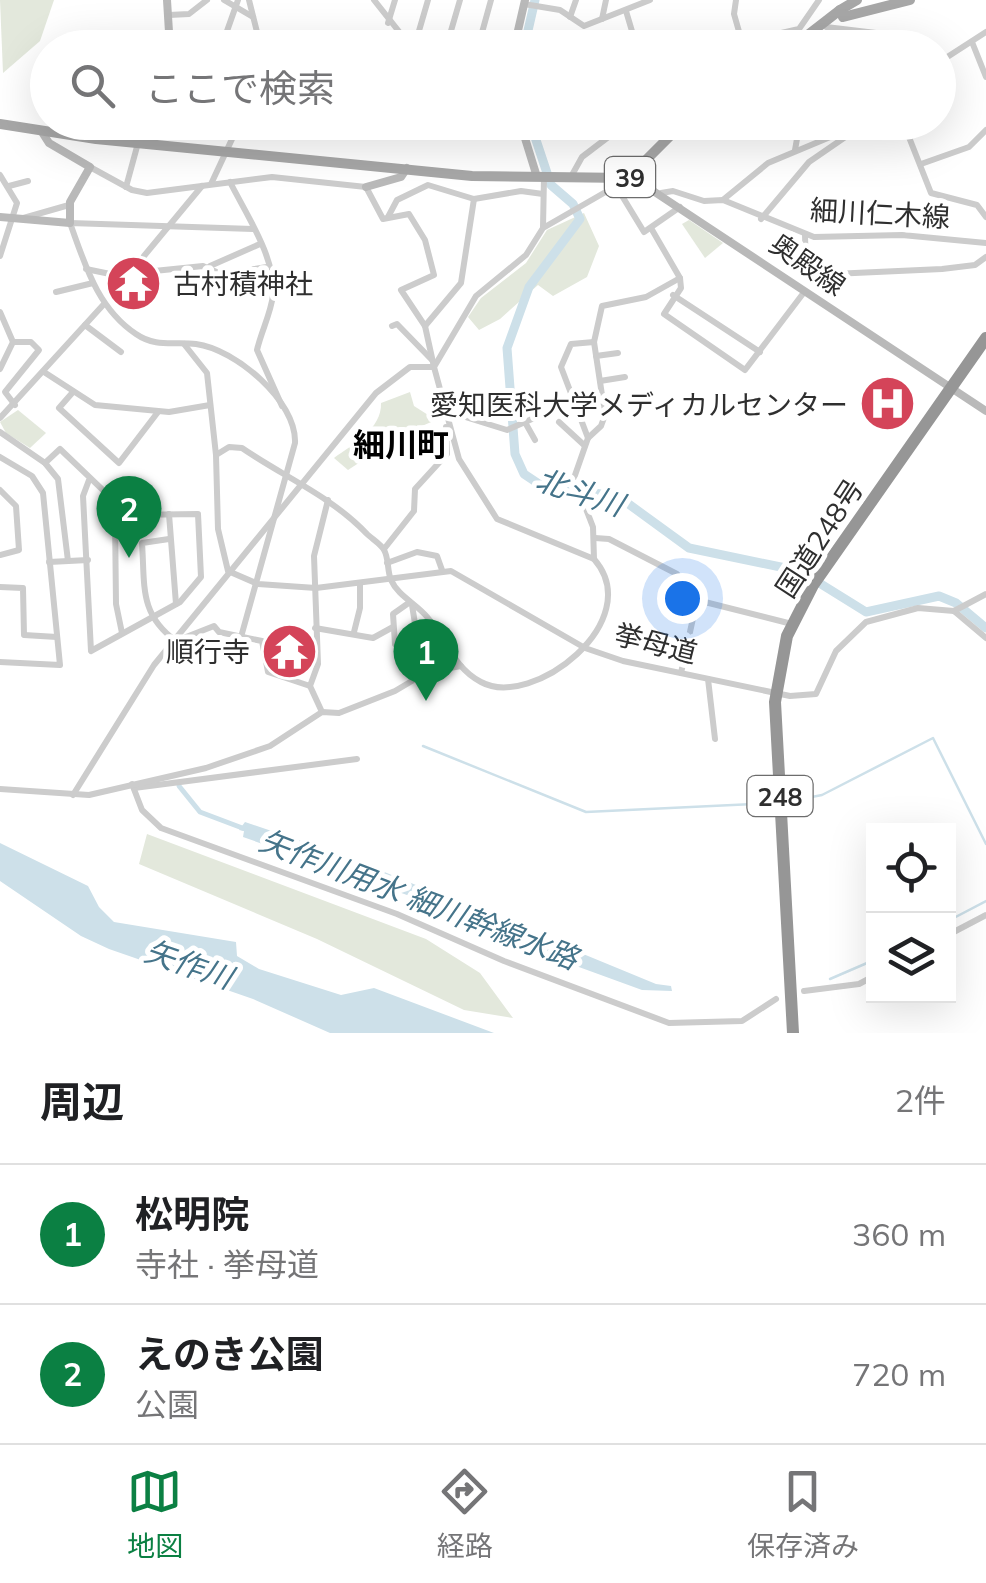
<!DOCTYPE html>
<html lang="ja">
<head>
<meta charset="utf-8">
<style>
	body { margin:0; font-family:Mulish,"Noto Sans JP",sans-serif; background:#f2f2f2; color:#202124 }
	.controls { position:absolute; right:30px; bottom:30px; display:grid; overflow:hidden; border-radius:0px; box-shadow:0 10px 40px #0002 }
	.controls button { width:90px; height:90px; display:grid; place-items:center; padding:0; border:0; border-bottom:2px solid #e0e0e0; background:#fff; color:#202124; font:50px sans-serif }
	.you { position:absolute; left:682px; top:598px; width:35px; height:35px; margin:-25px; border:8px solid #fff; border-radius:50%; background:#1a73e8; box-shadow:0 0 0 15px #1a73e833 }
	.badge { display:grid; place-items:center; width:65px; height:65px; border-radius:50%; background:#0b8043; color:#fff; font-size:32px; font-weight:700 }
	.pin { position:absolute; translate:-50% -82px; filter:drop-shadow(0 2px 5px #0008) }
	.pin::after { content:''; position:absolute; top:52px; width:35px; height:30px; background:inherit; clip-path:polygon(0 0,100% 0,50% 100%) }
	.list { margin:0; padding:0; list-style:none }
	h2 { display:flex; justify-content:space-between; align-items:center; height:130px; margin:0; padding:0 40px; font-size:42px }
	h2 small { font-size:32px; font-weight:400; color:#757577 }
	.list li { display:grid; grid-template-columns:65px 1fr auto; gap:30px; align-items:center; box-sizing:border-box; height:140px; padding:0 40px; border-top:2px solid #e0e0e0 }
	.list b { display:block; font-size:38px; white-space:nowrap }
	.list p { margin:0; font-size:32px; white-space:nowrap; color:#757577 }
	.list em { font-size:32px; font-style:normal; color:#757577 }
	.icon { flex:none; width:55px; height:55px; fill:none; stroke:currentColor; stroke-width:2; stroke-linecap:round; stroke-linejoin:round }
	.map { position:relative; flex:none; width:986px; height:1033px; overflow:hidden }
	.search { position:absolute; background:#fff; box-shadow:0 10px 40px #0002; left:30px; right:30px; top:30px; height:110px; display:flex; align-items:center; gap:25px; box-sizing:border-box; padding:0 35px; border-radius:55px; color:#757577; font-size:38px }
	.sheet { height:410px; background:#fff }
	nav { display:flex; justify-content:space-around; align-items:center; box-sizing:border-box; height:140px; border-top:2px solid #e0e0e0; background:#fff; font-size:28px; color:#757577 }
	nav a { display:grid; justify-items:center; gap:5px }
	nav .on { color:#0b8043 }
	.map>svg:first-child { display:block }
</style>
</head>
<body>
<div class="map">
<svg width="986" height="1033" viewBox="0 0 986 1033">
	<rect width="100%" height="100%" fill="#fff"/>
	<g fill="#e3e8dc">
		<polygon points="0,0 54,0 40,41 3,73"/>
		<polygon points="584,213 599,246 587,277 553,296 538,285 500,319 479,330 468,317 481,298 526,263 547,230"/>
		<polygon points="689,220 723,243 705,258 682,224"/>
		<path d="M410 392 414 406 436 420 403 434 348 470 334 458C353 444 382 429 381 403Z"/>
		<polygon points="18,410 46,433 30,448 6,433 0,422"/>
		<polygon points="147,834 426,939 480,973 513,1018 464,1010 317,939 139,864"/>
	</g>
	<g fill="#cde0e9">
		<polygon points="245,822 348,857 656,984 671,986 672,991 642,990 513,943 407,895 243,837 244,831 239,830"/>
		<polygon points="0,843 88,886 99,907 114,922 236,942 237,956 259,969 341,995 374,988 494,1033 330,1033 253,999 109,949 81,936 0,881"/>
	</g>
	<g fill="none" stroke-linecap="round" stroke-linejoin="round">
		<g stroke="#cde0e9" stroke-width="2.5">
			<polyline points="423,746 586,812 773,803"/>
			<polyline points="786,802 822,795 933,738 986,844"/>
			<polyline points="948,921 986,901"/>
			<polyline points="830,979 874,960"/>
		</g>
		<polyline stroke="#cde0e9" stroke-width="5" points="179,786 200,812 245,829"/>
		<g stroke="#cde0e9" stroke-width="9">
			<polyline points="524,48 535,0"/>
			<polyline points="530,122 551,185 573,204 580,219 529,287 507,348 515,454 524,474 539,484 619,497 689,548 800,571 866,612 939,596 956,603 986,628"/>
		</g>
		<g stroke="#ccc" stroke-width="6">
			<polyline points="224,0 253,17"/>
			<polyline points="249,0 261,48"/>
			<polyline points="374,0 412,48"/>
			<polyline points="736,0 734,14 742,42 799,29 819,0"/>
			<polyline points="524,4 560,10 584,26 650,0"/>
			<polyline points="626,11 637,48"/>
			<polyline points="169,15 189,14 207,0"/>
			<polyline points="570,17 576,0"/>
			<polyline points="602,19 606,0"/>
			<polyline points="388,23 395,0"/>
			<polyline points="822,23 826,27 876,33 884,48"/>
			<polyline points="972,42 986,77"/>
			<polyline points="478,47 491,0"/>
			<polyline points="221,48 238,0"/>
			<polyline points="414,48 428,0"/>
			<polyline points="446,48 460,0"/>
			<polyline points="473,48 515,46"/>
			<polyline points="938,63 986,32"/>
			<polyline points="903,122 931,193 977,205 986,217"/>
			<polyline points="800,125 822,122"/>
			<polyline points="795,150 800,122"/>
			<polyline points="921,164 969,147 986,130"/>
			<polyline points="0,175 17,203 0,256"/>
			<polyline points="572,175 582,157 628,122"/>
			<path d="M230 182C246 214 276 258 273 295 271 313 261 332 257 350L282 406"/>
			<polyline points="211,184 240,122"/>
			<polyline points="9,186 28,181"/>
			<polyline points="616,186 644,232 680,207"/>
			<polyline points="126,187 138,143"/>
			<polyline points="661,193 673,191 704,201 723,200 814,237 902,235 986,243"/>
			<polyline points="724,199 768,163 866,122"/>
			<polyline points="388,217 397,200 428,185 474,199 521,191 543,194"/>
			<polyline points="20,219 69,205"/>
			<polyline points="761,219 809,162 854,131"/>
			<polyline points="543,227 544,177"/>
			<polyline points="651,228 680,278 681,288 664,314 745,370 805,291"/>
			<polyline points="805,235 806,270 811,275 942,269 975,265 986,257"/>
			<polyline points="144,256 202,186"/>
			<polyline points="210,266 260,244"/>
			<polyline points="86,269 115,275 203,266 221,274 267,267"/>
			<polyline points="56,292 93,283"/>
			<polyline points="673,295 760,352"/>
			<polyline points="0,312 13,342 0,369"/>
			<polyline points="85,325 121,352"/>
			<polyline points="392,326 397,324 432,360"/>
			<polyline points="425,326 461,283 474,199"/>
			<polyline points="13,342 31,342 39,350 5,392 15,405"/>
			<path d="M184 344 207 373 216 455 229 447 242 448C284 477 331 496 367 534 372 539 381 544 384 550 389 558 387 571 391 580 398 596 417 604 428 618 445 639 455 669 481 682 532 710 648 621 594 559L497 519 459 459 434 367 476 296 526 255 543 228 616 186 621 178"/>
			<polyline points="596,356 618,353"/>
			<polyline points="44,372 95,405 169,412 210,405"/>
			<polyline points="600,381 625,377"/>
			<polyline points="73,392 59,408 119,463 158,412"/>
			<polyline points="446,411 507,430 541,415"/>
			<polyline points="0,418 104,304"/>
			<polyline points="559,422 584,445"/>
			<polyline points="526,424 535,440"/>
			<polyline points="0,432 45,463 58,479 68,561"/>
			<polyline points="588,438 561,367 571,344 594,342"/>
			<polyline points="216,455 218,529 228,571 258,584 316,588 451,571 585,648 623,661 790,696 816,694 836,651 866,622 918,608 954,611"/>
			<polyline points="0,457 32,476 43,493 60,665 0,662"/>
			<polyline points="45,463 60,449 129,515 198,514 201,577 180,602 91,651 83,496 89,480"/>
			<polyline points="0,490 16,506 19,550 0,555"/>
			<polyline points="121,509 115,518 116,604 122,633"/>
			<polyline points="169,514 176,604"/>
			<polyline points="595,538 609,539 677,574 673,594 792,624"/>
			<path d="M169 539 142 543C145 586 139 614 176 641L214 626 219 632 262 641 268 672 310 686"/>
			<polyline points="384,549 414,511 415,489 447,454 446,427"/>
			<polyline points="594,559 593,527 574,478 588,438 601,426 605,415 594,342 602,306 646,297 680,278"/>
			<polyline points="49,562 88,560"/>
			<polyline points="387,563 417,552 437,556 442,570"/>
			<polyline points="0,587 23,588 24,635 57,637"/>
			<polyline points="412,605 417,636"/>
			<polyline points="954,611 986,638"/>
			<polyline points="954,611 986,594"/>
			<polyline points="315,628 373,638 393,627"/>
			<polyline points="354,632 360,608 360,585"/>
			<path d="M241 637 295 443C297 401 235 349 196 344 175 341 156 348 136 334 97 308 85 264 70 223L253 229"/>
			<polyline points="395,644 393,614 410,602"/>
			<polyline points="424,657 453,657"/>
			<polyline points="681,673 697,600"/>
			<polyline points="708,679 715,739"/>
			<polyline points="322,712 310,686 318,664 314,556 328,500"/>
			<polyline points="132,784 142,810 161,828 397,914 504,961 669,1023 742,1021 776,999"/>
			<polyline points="134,788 357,759"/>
			<polyline points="0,789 89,795 206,768 270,746 322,712 339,713 395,691 427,672 461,666"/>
			<polyline points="73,795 154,665 376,393 410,367 434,367 425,326 401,290 434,275 425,240 409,214 383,219 366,187 272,177 147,193 132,190 90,167"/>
			<polyline points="948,935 986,915"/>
			<polyline points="804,991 859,984 874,976"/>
		</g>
		<g stroke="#b9b9b9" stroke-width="8">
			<polyline points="167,0 170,48"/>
			<polyline points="514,48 525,0"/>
			<polyline points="520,122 537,177"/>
			<polyline points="136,143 138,122"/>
			<polyline points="632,177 986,411"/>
			<polyline points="366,187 401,177 407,168"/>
			<polyline points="0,217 70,223 70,202 90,167 49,143 42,132"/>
		</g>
		<g stroke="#a7a7a7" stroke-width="10">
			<polyline points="840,10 857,0"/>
			<polyline points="791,48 840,10 843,17 910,0"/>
			<polyline points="0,124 96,139 472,176 628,178 684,122"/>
		</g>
		<polyline stroke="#969696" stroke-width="12" points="793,1033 775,702 787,636 813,585 986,338"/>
	</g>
	<defs>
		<symbol id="temple-disc" viewBox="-11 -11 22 22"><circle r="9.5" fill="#d44459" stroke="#fff"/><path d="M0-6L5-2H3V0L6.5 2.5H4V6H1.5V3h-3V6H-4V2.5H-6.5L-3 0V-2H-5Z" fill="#fff"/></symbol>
		<symbol id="hospital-disc" viewBox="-11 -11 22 22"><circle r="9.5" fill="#d44459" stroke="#fff"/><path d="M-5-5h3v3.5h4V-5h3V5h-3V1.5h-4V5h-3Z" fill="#fff"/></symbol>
	</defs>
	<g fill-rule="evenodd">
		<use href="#temple-disc" x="102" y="252" width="63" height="63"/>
		<use href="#hospital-disc" x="856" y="372" width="63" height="63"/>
		<use href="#temple-disc" x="258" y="620" width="63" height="63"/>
	</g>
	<g text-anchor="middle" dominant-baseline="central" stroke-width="10" stroke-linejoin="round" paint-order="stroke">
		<g fill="#fff" stroke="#6d6d6d" stroke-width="2.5">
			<rect x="605" y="157" width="50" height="40" rx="8"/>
			<rect x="747.5" y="776" width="65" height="40" rx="8"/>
		</g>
		<g font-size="25" font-weight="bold" fill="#2f2f2f">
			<text x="630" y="177">39</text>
			<text x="780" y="796">248</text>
		</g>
		<g font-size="28" fill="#2f2f2f" stroke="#fff">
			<text transform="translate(880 213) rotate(3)">細川仁木線</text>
			<text transform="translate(808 264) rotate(35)">奥殿線</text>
			<text transform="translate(819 538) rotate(-57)">国道248号</text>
			<text transform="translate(656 643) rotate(14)">挙母道</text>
		</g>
		<g font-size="28" fill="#2f2f2f" stroke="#fff" text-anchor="end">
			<text x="173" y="283" text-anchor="start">古村積神社</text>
			<text x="848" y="404">愛知医科大学メディカルセンター</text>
			<text x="250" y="651">順行寺</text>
		</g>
		<g font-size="30" font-style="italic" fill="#45748a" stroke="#fff">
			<text transform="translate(580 492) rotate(18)">北斗川</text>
			<text transform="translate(419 899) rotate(21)">矢作川用水 細川幹線水路</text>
			<text transform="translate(189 964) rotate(19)">矢作川</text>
		</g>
		<g font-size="32" font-weight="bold" fill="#000" stroke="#fff">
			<text x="401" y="444">細川町</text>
		</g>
	</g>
</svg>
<div class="controls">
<button><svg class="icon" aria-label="locate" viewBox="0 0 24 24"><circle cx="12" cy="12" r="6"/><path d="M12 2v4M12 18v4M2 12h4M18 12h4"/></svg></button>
<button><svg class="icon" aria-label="layers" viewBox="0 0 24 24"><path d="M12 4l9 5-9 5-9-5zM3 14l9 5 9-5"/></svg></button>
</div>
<div class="you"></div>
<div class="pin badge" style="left:426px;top:701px">1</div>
<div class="pin badge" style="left:129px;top:558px">2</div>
<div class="search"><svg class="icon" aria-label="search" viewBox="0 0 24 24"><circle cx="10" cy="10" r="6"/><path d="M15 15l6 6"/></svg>ここで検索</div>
</div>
<section class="sheet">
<h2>周辺<small>2件</small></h2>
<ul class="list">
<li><span class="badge">1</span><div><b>松明院</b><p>寺社 · 挙母道</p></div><em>360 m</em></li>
<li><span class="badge">2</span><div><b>えのき公園</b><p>公園</p></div><em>720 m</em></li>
</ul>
</section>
<nav>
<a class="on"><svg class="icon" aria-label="map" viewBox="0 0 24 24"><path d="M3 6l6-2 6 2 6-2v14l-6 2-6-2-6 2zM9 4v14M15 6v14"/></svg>地図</a>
<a><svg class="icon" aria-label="directions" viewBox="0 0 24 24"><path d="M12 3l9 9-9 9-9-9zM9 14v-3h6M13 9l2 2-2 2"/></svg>経路</a>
<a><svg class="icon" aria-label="saved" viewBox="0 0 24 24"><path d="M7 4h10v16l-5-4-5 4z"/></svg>保存済み</a>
</nav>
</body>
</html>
